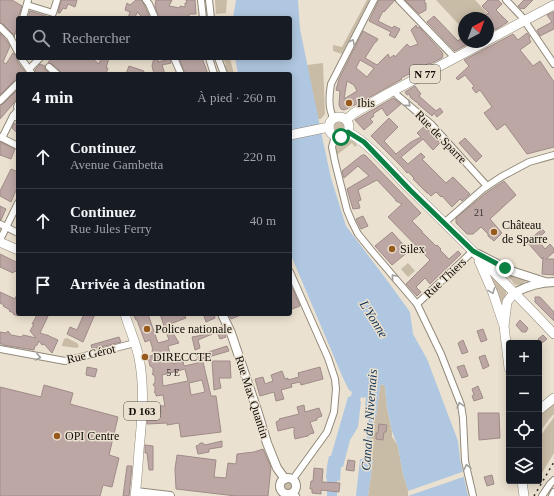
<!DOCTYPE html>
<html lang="fr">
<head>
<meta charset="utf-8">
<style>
	body { margin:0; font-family:Georgia,serif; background:#242831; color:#f1f3f6 }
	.controls { position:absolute; right:12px; bottom:12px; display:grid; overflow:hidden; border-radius:4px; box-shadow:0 2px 10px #0003 }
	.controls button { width:36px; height:36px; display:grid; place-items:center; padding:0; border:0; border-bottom:1px solid #363941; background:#171b24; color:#f1f3f6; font:20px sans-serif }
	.compass { position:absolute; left:458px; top:12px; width:36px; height:36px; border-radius:50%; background:#171b24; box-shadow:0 2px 10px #0003; rotate:41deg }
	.stop { position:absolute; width:12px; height:12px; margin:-9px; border:3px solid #0b8043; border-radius:50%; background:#fff }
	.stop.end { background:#0b8043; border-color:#fff; box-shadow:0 1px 4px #0008 }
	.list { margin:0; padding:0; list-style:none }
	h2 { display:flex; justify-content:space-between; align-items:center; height:52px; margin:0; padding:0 16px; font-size:17px }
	h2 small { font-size:13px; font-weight:400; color:#9ea1a6 }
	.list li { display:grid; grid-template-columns:26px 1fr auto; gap:12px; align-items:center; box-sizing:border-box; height:64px; padding:0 16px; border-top:1px solid #363941 }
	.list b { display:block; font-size:15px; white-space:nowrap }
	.list p { margin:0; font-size:13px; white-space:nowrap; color:#9ea1a6 }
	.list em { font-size:13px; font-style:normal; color:#9ea1a6 }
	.icon { flex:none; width:22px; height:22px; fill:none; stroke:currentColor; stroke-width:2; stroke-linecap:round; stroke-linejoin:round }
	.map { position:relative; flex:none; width:554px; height:496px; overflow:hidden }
	.search { position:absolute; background:#171b24; box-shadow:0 2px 10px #0003; left:16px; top:16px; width:276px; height:44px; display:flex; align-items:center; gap:10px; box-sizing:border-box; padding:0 14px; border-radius:4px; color:#9ea1a6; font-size:15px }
	.panel { position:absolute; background:#171b24; box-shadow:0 2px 10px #0003; left:16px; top:72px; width:276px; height:244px; border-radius:4px }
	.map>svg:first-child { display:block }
</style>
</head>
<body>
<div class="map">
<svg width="554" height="496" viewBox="0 0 554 496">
	<rect width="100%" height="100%" fill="#ebe1d0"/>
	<g fill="#c9bca7">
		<polygon points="215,0 227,0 226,13 216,14"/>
		<polygon points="367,0 370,0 342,54 333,51 333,45 342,47"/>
		<polygon points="436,0 475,0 491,17 488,20 494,30 488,34 488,18 464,18 464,30"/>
		<polygon points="223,58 230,58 234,74 226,74 224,68 226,65"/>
		<polygon points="323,63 325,114 321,119 318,119 307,65"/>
		<circle cx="339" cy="127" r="5"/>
		<polygon points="350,140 353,141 357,145 355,147 352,143 337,155 336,147 338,144"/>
		<polygon points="408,263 415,271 408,277 401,269"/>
		<polygon points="508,274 528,280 522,284 515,285 508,276 507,275"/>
		<polygon points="491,277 493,278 506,291 506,298 502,306"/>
		<polygon points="67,338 77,343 79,346 77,348 62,346 62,345 64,339"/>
		<polygon points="383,384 385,387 387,408 392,431 392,437 397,444 398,447 403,474 408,490 408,496 368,496 373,461 368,460 373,417 376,417 380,386"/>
		<polygon points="554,403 554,414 550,418 539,433 539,415"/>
		<polygon points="554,417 554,453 539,478 539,438"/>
		<circle cx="289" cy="486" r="4.5"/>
	</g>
	<polygon fill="#afc7e0" points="236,0 298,0 300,29 323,141 331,178 346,226 389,283 410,312 413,334 427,359 458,441 460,459 468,496 408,496 408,490 403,474 398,447 392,431 387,408 385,387 383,384 380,386 376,417 373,417 368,460 373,460 368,496 356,496 360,459 364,459 369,417 364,416 366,398 365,397 363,398 361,397 360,400 361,402 358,427 350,440 343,467 341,467 340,481 326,479 327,466 329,456 331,456 348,397 351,396 352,392 349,390 343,378 290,253 290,74 238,74 235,58 290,58 290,18 233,18"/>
	<polygon fill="#ebe1d0" points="465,471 466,476 408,496 408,491"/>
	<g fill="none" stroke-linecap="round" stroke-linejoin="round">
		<polyline stroke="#afc7e0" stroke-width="10" points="332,496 332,480 335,466"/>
	</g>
	<g fill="#bca7a4" stroke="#9f8b88" fill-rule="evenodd">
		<polygon points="0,0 12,0 22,6 18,18 18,26 14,35 3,24 0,23"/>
		<polygon points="61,0 77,0 75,7 68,4 66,9 63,8 60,13 58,13"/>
		<polygon points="136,0 142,0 150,18 146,18 146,16 142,17 137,12 135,18 128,18 130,12 125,10 127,3 130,5"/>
		<polygon points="156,0 172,0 169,6 180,8 180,6 185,7 185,3 187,3 186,0 195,0 196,14 189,14 189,18 159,18 155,6"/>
		<polygon points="379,0 395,0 384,12 383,11 378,21 392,28 394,26 400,29 395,38 389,35 391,32 369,21"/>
		<polygon points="405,0 425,0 424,3 426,3 426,10 419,14"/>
		<polygon points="488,0 498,0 502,4 496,10 508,22 495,30 489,18 472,18 470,14 475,12 476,13 477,12 481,18 489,13 482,6"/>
		<polygon points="524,0 533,0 524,9 523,8 521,9 518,6"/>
		<polygon points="30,11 49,17 49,18 28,18"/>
		<polygon points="554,12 554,29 540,36 537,30 552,22 547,15"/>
		<polygon points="434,16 458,41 464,35 464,42 472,42 455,51 427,22"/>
		<path d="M416 25 417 28 419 27 442 52 443 55 442 58 430 64 429 63 421 68V69L410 75 409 74 401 78 402 79 365 100 344 110 341 109 339 105 340 91 336 90 339 79 363 31 378 39 376 42H375L365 58 377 65 388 54 390 58 394 55 395 57 407 44 410 47 418 44 411 30ZM360 60 374 68 367 77 356 68ZM347 81 354 85 357 91 344 99Z"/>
		<polygon points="0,33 6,40 10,46 3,62 6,64 13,53 17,56 17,61 25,72 24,74 18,74 18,79 15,80 0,95"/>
		<polygon points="527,33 530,37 529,38 531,42 520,50 533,66 540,61 554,82 554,147 527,154 505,124 497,130 484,113 492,107 480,90 476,93 472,88 474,86 465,75 458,80 456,78 469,66 464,60 513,34 518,40"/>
		<polygon points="51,58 88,58 94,60 99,64 101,58 109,58 106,68 108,68 106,74 61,74 60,71 52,64 48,63"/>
		<polygon points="154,58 158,58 158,62 170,59 171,63 162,65 165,74 154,74 152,66"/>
		<polygon points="179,58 202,58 208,74 185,74"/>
		<polygon points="40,64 45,66 45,69 50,74 37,74 35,70"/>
		<polygon points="129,66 144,71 143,74 126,74"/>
		<polygon points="415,86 421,94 419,96 436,111 440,108 443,112 437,117 434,113 432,116 418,104 419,104 411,98 409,94 407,95 405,92"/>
		<polygon points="18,89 18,100 15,101 13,104 0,119 0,105 3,104"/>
		<polygon points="393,98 401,104 387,116 382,108 373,114 374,116 370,119 373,122 364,130 355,120"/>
		<polygon points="389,118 398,127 384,141 396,154 411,142 421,137 417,133 425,126 440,143 433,150 423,139 401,157 408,164 421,153 425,157 422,159 446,183 453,177 470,194 462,201 460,199 452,207 442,196 441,197 436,192 431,196 428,193 427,193 413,179 414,178 408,172 407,173 402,167 371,136"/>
		<polygon points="14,123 18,125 18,134 12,128"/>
		<polygon points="465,138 482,156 476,162 459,143"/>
		<polygon points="0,142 15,149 11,159 0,155"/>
		<polygon points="362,155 365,155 421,213 412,221 422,231 422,232 436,246 437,245 441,249 440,250 449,259 458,251 461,254 430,284 425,278 416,287 421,292 417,296 406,284 430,260 388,217 402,204 396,201 395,199 377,180 358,190 361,200 358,201 360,208 353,209 347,189 369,176 358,166 344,178 342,171"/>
		<polygon points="11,169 18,172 18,186 11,202 0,196 0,191"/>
		<polygon points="504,181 516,195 490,219 502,233 494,241 488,236 488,234 481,227 473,234 467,234 456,223 456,218 486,193"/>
		<polygon points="0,206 6,209 1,220 0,220"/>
		<polygon points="363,216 368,226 361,229 356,219"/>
		<polygon points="542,229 545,232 537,239 545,249 550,244 554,249 554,252 546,259 554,259 554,275 542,274 543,257 542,259 527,242"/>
		<polygon points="392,232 409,251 392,265 375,246"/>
		<polygon points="0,254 18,263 18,273 15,271 13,273 0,267"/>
		<polygon points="290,283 300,306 292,309 290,304"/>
		<polygon points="0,292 15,299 18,292 18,316 13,314 14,313 9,311 10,310 3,306 4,305 0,303"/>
		<polygon points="535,297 540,297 554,312 554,321 535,302"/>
		<polygon points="35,314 49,314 40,333 46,335 48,335 49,336 58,340 52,353 44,344 42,345 39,341 37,345 35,346 34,350 3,345 3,344 0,344 0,332 6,333 8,331 11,335 22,337 23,335 36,338 30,331 34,324 32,324 36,317"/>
		<polygon points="84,314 95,314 83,342 67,334 70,327 77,330"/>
		<path d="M133 314H148L158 343 169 340 160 314H184L186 318 170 324 174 332 173 333 179 343 168 346 173 364 183 361 184 366 198 363V362H203L211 396H216L221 432 181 437 179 423 167 425V423L147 424 148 415 161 413 160 406H165L163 395 156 396V394L154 392 155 391V386L153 385 155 382V376L152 374 153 373V368L150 366 148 357 153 355 152 350H153L150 340 145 342 137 320H136ZM185 369 188 381 163 386 162 375ZM202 380 205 392 191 395 189 383Z"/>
		<polygon points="208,314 214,314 215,318 206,322 204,316"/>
		<polygon points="228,314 243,314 231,319"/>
		<polygon points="520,320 528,328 526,332 522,332 516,325"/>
		<polygon points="222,327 226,337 220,339 216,330"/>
		<polygon points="215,328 217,332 198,340 200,348 195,350 192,337 203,335 202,333"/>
		<polygon points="483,329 487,340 481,342 477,331"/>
		<polygon points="543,335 547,339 542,343 538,339"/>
		<polygon points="119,337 121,342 92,349 91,345"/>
		<polygon points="463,340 468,352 462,354 458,343"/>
		<polygon points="227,346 229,351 198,360 196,356"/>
		<polygon points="485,355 489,366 483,369 479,357"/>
		<polygon points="212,361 230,361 231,378 219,378 221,388 214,390"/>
		<polygon points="464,365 468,376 462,378 457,367"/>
		<polygon points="87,367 97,369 95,377 86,375"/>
		<polygon points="320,367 323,379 301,385 300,382 291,384 292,387 281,390 284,399 276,401 274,392 260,396 255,379 263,377 265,384 273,381 271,375 282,371 285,379 288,378 288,380 299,377 298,373"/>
		<polygon points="44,385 73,393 70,404 118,417 109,455 119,458 112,487 103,485 100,496 0,496 0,387 41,397"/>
		<polygon points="478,386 483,398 474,401 472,396 474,395 472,389"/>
		<polygon points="304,405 305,412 319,408 322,416 317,418 317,420 310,422 314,433 310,434 308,436 303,437 295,439 294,434 294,427 278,431 276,422 280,420 279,419 299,414 297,407"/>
		<polygon points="478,413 499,413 500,438 479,440"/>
		<polygon points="379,424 387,425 386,432 384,432 383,440 376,439 376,433 378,433"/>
		<polygon points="222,441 222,447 209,449 209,452 198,454 196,446 199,445 200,443 203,443 205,445"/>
		<polygon points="145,445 153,446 153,470 149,470 147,453 145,453"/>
		<polygon points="263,449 271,467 268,496 236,496 176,489 175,469 177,455 216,460 214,477 226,478 228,463 236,464 237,454 254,452"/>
		<polygon points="348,460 355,461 354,471 346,470"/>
		<polygon points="127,466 132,466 129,496 123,496"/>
		<polygon points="314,468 323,469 322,482 340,483 339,492 321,490 321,494 312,493 312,489 310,489 311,481 313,481"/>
		<polygon points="492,475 494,484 487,486 484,477"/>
	</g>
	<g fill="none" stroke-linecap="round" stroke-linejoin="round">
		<defs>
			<g id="street">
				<polyline points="146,0 149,4 155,18"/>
				<polyline points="201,0 203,18"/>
				<polyline points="209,0 211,18"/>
				<polyline points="399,0 455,58"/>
				<polyline points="506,0 522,17 554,64"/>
				<polyline points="27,5 53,13 57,0"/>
				<polyline points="23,18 28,0"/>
				<polyline points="0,27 10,37 18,52"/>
				<polyline points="18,36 18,37"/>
				<polyline points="21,58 32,74"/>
				<polyline points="174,58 181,74"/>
				<polyline points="209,58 214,74"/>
				<polyline points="218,58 224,74"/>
				<polyline points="49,67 57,74"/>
				<polyline points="29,69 40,58"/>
				<polyline points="394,90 397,95 431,124 487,186"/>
				<polyline points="0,101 18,83"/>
				<polyline points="13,116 18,110 17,107 18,104"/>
				<path d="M334 119C328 109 329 95 331 84L374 0"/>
				<polyline points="335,136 332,147 335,162 347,210 352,222 358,234 371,250 417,304 441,354 461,405 463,418 465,461 473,496"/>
				<polyline points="0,137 18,146"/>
				<polyline points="2,138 13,116 18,118"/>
				<polyline points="444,223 483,189 501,177 529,162 554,155"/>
				<polyline points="0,224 18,233"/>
				<polyline points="0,240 18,203"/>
				<polyline points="290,272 328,358 335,379 336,389 334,412 327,432 293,479"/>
				<polyline points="417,304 473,251"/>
				<polyline points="0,349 65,361 135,343"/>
				<polyline points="293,492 296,496"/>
				<polyline points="542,496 550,484 554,480"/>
				<polyline points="552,496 554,492"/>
			</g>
			<g id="secondary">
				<polyline points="478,254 511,271 545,282"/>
				<path d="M514 293C527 286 540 282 554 282"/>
				<polyline points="222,314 231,333 257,410 267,443 277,468 285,479"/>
				<circle cx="288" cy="486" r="8"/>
				<polyline points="136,492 170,496"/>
			</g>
			<g id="primary">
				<polyline points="488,40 554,5"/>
				<circle cx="339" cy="127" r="10"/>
				<polyline points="346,120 354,113 389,93 485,42"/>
				<path d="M348 132C373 146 391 171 412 191 460 238 508 285 554 334"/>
				<polyline points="290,135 329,127"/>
				<polyline points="0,242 18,250"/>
				<polyline points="479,261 493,293 503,323"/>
				<path d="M125 314C129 329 136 342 139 358 145 388 142 420 139 450 138 465 137 481 135 496"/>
				<polyline points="509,368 504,326 507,302 510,298 514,293"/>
				<polyline points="539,410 554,398"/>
				<polyline points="522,481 524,496"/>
			</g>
		</defs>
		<use href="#street" stroke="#928979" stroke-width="8"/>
		<use href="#secondary" stroke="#928979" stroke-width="10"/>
		<use href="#primary" stroke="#928979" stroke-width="10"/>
		<use href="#street" stroke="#fff" stroke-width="6"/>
		<use href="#secondary" stroke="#fff" stroke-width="8"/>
		<use href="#primary" stroke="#fff" stroke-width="9"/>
		<polyline stroke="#302c24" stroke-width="1.5" stroke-dasharray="2 4" stroke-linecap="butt" points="534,496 554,462"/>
	</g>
	<defs><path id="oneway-chevron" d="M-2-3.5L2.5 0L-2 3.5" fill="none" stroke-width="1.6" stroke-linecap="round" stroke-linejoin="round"/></defs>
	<g stroke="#9f9e9b">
		<use href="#oneway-chevron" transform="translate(352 42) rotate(-63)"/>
		<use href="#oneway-chevron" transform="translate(408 104) rotate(40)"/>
		<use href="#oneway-chevron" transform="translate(394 277) rotate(-131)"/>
		<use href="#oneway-chevron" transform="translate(492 291) rotate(69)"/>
		<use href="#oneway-chevron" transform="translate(38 357) rotate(12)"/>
		<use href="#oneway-chevron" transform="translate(460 405) rotate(-106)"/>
		<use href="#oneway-chevron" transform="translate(467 467) rotate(-103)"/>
	</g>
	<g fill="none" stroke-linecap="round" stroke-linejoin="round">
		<polyline stroke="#0b8043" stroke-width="5" points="341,137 344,136 348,132 364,142 410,190 473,251 505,268"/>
	</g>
	<g fill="#975a1e" stroke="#ebe1d0" stroke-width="1.5">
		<circle cx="349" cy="103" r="4"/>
		<circle cx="494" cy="232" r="4"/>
		<circle cx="392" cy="249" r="4"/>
		<circle cx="147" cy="329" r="4"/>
		<circle cx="145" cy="357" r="4"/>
		<circle cx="57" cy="436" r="4"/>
	</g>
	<g text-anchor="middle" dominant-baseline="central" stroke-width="3" stroke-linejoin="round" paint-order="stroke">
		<g font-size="10" fill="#3a332e">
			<text x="479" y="212">21</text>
			<text x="173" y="372">5 E</text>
		</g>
		<g fill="#ebe1d0" stroke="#514c43" stroke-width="1">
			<rect x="410" y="65" width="30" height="18" rx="3"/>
			<rect x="124" y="402" width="36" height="18" rx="3"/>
		</g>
		<g font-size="11" font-weight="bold" fill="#0f0c06">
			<text x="425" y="74">N 77</text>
			<text x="142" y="411">D 163</text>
		</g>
		<g font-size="12" fill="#0f0c06" stroke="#ebe1d0" text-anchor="start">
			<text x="357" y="103">Ibis</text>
			<text x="502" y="225">Château<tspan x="502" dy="14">de Sparre</tspan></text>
			<text x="400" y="249">Silex</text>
			<text x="155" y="329">Police nationale</text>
			<text x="153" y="357">DIRECCTE</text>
			<text x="65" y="436">OPI Centre</text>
		</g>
		<g font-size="12" fill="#0f0c06" stroke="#ebe1d0">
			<text transform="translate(441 137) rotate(46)">Rue de Sparre</text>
			<text transform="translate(445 278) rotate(-43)">Rue Thiers</text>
			<text transform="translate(91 354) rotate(-13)">Rue Gérot</text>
			<text transform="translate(252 397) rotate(72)">Rue Max Quantin</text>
		</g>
		<g font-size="13" font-style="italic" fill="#0f3355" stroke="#ebe1d0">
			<text transform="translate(374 319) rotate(58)">L'Yonne</text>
			<text transform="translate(369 420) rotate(-86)">Canal du Nivernais</text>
		</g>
	</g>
</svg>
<div class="controls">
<button>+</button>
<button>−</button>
<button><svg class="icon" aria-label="locate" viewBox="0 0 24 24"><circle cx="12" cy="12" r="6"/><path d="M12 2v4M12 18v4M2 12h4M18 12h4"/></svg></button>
<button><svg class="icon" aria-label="layers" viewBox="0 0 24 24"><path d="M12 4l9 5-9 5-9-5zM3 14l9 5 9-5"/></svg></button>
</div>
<svg class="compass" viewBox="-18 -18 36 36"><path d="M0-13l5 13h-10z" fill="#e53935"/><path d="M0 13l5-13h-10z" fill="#9ea1a6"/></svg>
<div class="stop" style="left:341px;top:137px"></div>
<div class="stop end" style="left:505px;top:268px"></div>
<div class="search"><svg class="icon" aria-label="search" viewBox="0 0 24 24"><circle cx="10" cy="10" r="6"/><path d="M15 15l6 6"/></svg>Rechercher</div>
<section class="panel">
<h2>4 min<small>À pied · 260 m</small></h2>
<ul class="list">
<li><svg class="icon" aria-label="ahead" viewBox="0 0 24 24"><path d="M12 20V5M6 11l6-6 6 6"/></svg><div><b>Continuez</b><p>Avenue Gambetta</p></div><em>220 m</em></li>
<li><svg class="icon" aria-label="ahead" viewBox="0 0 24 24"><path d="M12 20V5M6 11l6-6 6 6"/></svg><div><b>Continuez</b><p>Rue Jules Ferry</p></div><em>40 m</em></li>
<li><svg class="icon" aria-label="arrive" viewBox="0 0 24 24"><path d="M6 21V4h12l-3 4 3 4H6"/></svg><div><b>Arrivée à destination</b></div></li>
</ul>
</section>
</div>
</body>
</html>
